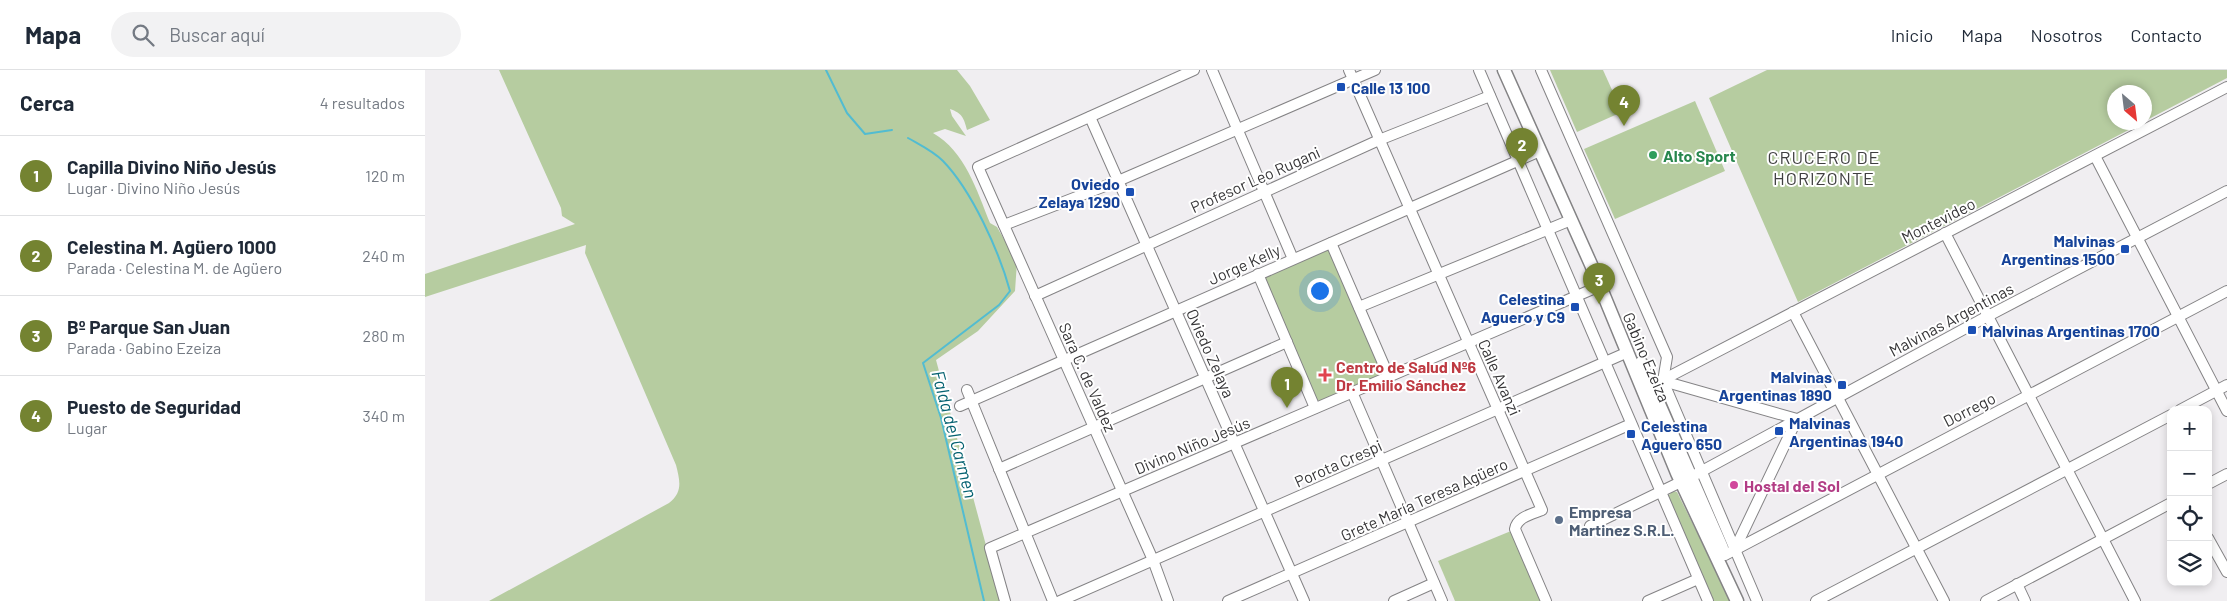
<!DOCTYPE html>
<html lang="es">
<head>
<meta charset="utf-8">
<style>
	body { margin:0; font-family:Barlow,sans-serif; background:#f2f2f3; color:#1f2937 }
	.controls { position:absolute; right:15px; bottom:15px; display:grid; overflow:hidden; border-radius:10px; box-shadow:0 2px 8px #0003 }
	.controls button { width:45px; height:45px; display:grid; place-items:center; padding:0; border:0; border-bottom:1px solid #e0e1e3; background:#fff; color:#1f2937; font:25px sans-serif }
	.compass { position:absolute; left:1682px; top:15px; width:45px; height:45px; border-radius:50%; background:#fff; box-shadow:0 2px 8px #0003; rotate:152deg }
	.you { position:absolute; left:894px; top:220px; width:18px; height:18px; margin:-12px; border:4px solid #fff; border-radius:50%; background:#1a73e8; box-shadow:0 0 0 8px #1a73e833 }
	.badge { display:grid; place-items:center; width:32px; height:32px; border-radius:50%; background:#748331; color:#fff; font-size:16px; font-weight:700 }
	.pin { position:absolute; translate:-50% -41px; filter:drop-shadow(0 1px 2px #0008) }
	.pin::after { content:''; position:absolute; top:26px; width:18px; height:15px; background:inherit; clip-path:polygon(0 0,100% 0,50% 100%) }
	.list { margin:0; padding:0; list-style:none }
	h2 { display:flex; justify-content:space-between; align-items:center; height:65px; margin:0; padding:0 20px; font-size:21px }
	h2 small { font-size:16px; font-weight:400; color:#747a83 }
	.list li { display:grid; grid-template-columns:32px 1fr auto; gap:15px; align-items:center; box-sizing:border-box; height:80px; padding:0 20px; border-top:1px solid #e0e1e3 }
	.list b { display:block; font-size:19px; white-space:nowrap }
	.list p { margin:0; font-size:16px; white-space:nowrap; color:#747a83 }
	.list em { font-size:16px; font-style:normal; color:#747a83 }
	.icon { flex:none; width:28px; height:28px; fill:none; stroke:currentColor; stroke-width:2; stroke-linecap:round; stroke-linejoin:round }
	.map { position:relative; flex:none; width:1802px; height:531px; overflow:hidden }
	header { display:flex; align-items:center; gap:30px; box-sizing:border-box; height:70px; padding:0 25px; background:#fff; border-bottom:1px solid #e0e1e3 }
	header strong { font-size:24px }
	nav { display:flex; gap:28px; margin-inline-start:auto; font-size:18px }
	.search { width:350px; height:45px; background:#f2f2f3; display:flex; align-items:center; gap:12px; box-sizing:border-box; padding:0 18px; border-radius:28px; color:#747a83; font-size:19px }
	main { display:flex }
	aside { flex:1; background:#fff }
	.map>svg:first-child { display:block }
</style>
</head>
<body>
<header>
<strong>Mapa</strong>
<div class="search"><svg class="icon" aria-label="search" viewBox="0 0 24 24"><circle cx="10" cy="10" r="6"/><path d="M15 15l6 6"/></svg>Buscar aquí</div>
<nav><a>Inicio</a><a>Mapa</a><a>Nosotros</a><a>Contacto</a></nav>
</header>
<main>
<aside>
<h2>Cerca<small>4 resultados</small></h2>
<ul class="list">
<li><span class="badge">1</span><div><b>Capilla Divino Niño Jesús</b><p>Lugar · Divino Niño Jesús</p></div><em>120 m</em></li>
<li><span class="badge">2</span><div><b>Celestina M. Agüero 1000</b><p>Parada · Celestina M. de Agüero</p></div><em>240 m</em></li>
<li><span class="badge">3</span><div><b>Bº Parque San Juan</b><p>Parada · Gabino Ezeiza</p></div><em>280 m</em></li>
<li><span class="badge">4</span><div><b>Puesto de Seguridad</b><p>Lugar</p></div><em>340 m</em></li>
</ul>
</aside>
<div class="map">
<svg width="1802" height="531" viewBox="0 0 1802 531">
	<rect width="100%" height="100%" fill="#f0eef1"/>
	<g fill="#b6cca0">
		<path d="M74 0H532L545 16 565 50 542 60C539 48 537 43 525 39L527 46 541 66 520 59 508 63C540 81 552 121 565 153L572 157 592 192 590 221 553 261 511 290 576 531H64L244 433C258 422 255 411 251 395L160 183 161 175 0 227V204L150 154 137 146 136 138Z"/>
		<polygon points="1125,0 1178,0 1197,42 1152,62"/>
		<polygon points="1342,0 1802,0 1802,8 1720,51 1720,22 1690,22 1690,52 1717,53 1373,232 1284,28"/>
		<polygon points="1270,31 1300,101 1190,149 1159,79"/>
		<polygon points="902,179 905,182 957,301 956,306 896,332 891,329 839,209 839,206"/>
		<polygon points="1248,421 1252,422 1306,531 1289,531 1243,426"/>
		<polygon points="1086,461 1116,531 1030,531 1013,491"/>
	</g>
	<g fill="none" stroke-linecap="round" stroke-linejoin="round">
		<g stroke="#52bcd1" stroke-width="2">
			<polyline points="401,0 422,43 440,64 467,60"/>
			<path d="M483 68C495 75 508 81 518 91 547 121 574 181 585 221L574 235 498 293 516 348 559 531"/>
		</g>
		<defs>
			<g id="minor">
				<polyline points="787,0 868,189"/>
				<path d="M924 0 1117 440C1107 444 1092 447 1090 459L1121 531"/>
				<polyline points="1054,0 1283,531"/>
				<polyline points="1116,0 1242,287 1238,311 1332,531"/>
				<polyline points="665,47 879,531"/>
				<polyline points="1670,86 1802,341"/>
				<polyline points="579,155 693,111 950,0"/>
				<polyline points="1520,163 1710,531"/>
				<polyline points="906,173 964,307"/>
				<polyline points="833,204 890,338"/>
				<polyline points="610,226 954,70 1065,26"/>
				<polyline points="934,237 1146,150"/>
				<polyline points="1368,242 1519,531"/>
				<polyline points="1238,311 1372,349 1309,481"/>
				<polyline points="1226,316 1802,17"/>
				<polyline points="542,320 628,531"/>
				<polyline points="927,322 1017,531"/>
				<polyline points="535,336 1115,81"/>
				<polyline points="1755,340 1802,315"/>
				<polyline points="574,399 862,272"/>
				<polyline points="1783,414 1802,404"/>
				<polyline points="1165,456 1266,407 1563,246 1802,121"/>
				<polyline points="1783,468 1802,502"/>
				<polyline points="1300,485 1802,221"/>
				<polyline points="1592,514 1600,531"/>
				<polyline points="580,531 565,478 1175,216"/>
				<polyline points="635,531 1203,282"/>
				<polyline points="743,531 728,490 553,97 769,0"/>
				<polyline points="803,531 1206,354"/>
				<polyline points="969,531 1009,513"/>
				<polyline points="1223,531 1273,509"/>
				<polyline points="1391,531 1746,345"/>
				<polyline points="1561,531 1746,433"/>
			</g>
			<g id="major">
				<polyline points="1079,0 1168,199 1252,403 1312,531"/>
				<polyline points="1216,293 1297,478"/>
			</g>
		</defs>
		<use href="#minor" stroke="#848385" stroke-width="12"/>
		<use href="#major" stroke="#848385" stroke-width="15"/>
		<use href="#minor" stroke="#fff" stroke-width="10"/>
		<use href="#major" stroke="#fff" stroke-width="12"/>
	</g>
	<g fill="#1a4fb4" stroke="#fff" stroke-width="2">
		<rect x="911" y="12" width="10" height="10" rx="2.5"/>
		<rect x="700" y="117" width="10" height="10" rx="2.5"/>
		<rect x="1695" y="174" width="10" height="10" rx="2.5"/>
		<rect x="1145" y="232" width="10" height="10" rx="2.5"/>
		<rect x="1542" y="255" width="10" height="10" rx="2.5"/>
		<rect x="1412" y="310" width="10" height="10" rx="2.5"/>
		<rect x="1349" y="356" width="10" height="10" rx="2.5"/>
		<rect x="1201" y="359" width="10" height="10" rx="2.5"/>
	</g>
	<circle fill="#2e9e5b" stroke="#fff" stroke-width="2" cx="1228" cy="85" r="5"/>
	<path fill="#e0444e" stroke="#fff" stroke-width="2" d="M897.5 297.5h5v5h5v5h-5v5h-5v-5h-5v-5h5z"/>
	<circle fill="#d1479c" stroke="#fff" stroke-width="2" cx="1309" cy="415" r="5"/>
	<circle fill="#5c6f8a" stroke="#fff" stroke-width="2" cx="1134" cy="450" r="5"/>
	<g text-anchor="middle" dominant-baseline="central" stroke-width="4" stroke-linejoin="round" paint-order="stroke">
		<g font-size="16" font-weight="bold" fill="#164399" stroke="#fff" text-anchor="start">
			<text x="926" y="17">Calle 13 100</text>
			<text x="695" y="113" text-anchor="end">Oviedo<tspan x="695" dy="18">Zelaya 1290</tspan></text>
			<text x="1690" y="170" text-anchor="end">Malvinas<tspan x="1690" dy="18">Argentinas 1500</tspan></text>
			<text x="1140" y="228" text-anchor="end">Celestina<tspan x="1140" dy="18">Aguero y C9</tspan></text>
			<text x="1557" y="260">Malvinas Argentinas 1700</text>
			<text x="1407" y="306" text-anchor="end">Malvinas<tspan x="1407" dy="18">Argentinas 1890</tspan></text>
			<text x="1364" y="352">Malvinas<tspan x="1364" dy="18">Argentinas 1940</tspan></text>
			<text x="1216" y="355">Celestina<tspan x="1216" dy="18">Aguero 650</tspan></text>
		</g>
		<g font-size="16" font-weight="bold" fill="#27864d" stroke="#fff" text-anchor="start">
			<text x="1238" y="85">Alto Sport</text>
		</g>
		<g font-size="16" fill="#363537" stroke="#fff">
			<text transform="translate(830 109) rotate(-24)">Profesor Leo Rugani</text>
			<text transform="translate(1513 150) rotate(-27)">Montevideo</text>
			<text transform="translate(819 194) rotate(-24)">Jorge Kelly</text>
			<text transform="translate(1526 249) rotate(-28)">Malvinas Argentinas</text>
			<text transform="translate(786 283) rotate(66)">Oviedo Zelaya</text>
			<text transform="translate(1222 287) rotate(67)">Gabino Ezeiza</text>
			<text transform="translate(663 307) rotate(66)">Sara C. de Valdez</text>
			<text transform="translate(1075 307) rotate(66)">Calle Avanzi</text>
			<text transform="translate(1544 339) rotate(-27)">Dorrego</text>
			<text transform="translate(767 375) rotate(-23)">Divino Niño Jesús</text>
			<text transform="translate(913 393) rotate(-24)">Porota Crespi</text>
			<text transform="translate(999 429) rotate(-24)">Grete María Teresa Agüero</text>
		</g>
		<g font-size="16" font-weight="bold" fill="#be3a42" stroke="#fff" text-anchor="start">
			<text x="911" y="296">Centro de Salud Nº6<tspan x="911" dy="18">Dr. Emilio Sánchez</tspan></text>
		</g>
		<g font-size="16" font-weight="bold" fill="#b23c85" stroke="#fff" text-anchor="start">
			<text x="1319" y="415">Hostal del Sol</text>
		</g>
		<g font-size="16" font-weight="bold" fill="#4e5e75" stroke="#fff" text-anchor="start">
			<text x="1144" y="441">Empresa<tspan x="1144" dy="18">Martinez S.R.L.</tspan></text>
		</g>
		<g font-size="18" letter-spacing="1" fill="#403f41" stroke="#fff">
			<text x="1399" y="87">CRUCERO DE<tspan x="1399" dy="21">HORIZONTE</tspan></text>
		</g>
		<g font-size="18" font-style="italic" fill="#056271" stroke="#fff">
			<text transform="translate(530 364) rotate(75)">Falda del Carmen</text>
		</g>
	</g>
</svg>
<div class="controls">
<button>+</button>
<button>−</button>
<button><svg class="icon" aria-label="locate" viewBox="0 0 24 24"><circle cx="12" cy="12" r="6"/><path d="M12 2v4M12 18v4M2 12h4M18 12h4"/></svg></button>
<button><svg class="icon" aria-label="layers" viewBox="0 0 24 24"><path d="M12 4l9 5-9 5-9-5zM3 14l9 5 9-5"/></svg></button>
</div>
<svg class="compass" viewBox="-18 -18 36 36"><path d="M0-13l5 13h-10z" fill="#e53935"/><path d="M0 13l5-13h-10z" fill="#747a83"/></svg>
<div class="you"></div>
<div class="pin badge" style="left:862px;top:338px">1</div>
<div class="pin badge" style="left:1097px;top:99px">2</div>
<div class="pin badge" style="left:1174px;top:234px">3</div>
<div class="pin badge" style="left:1199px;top:56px">4</div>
</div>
</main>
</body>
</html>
